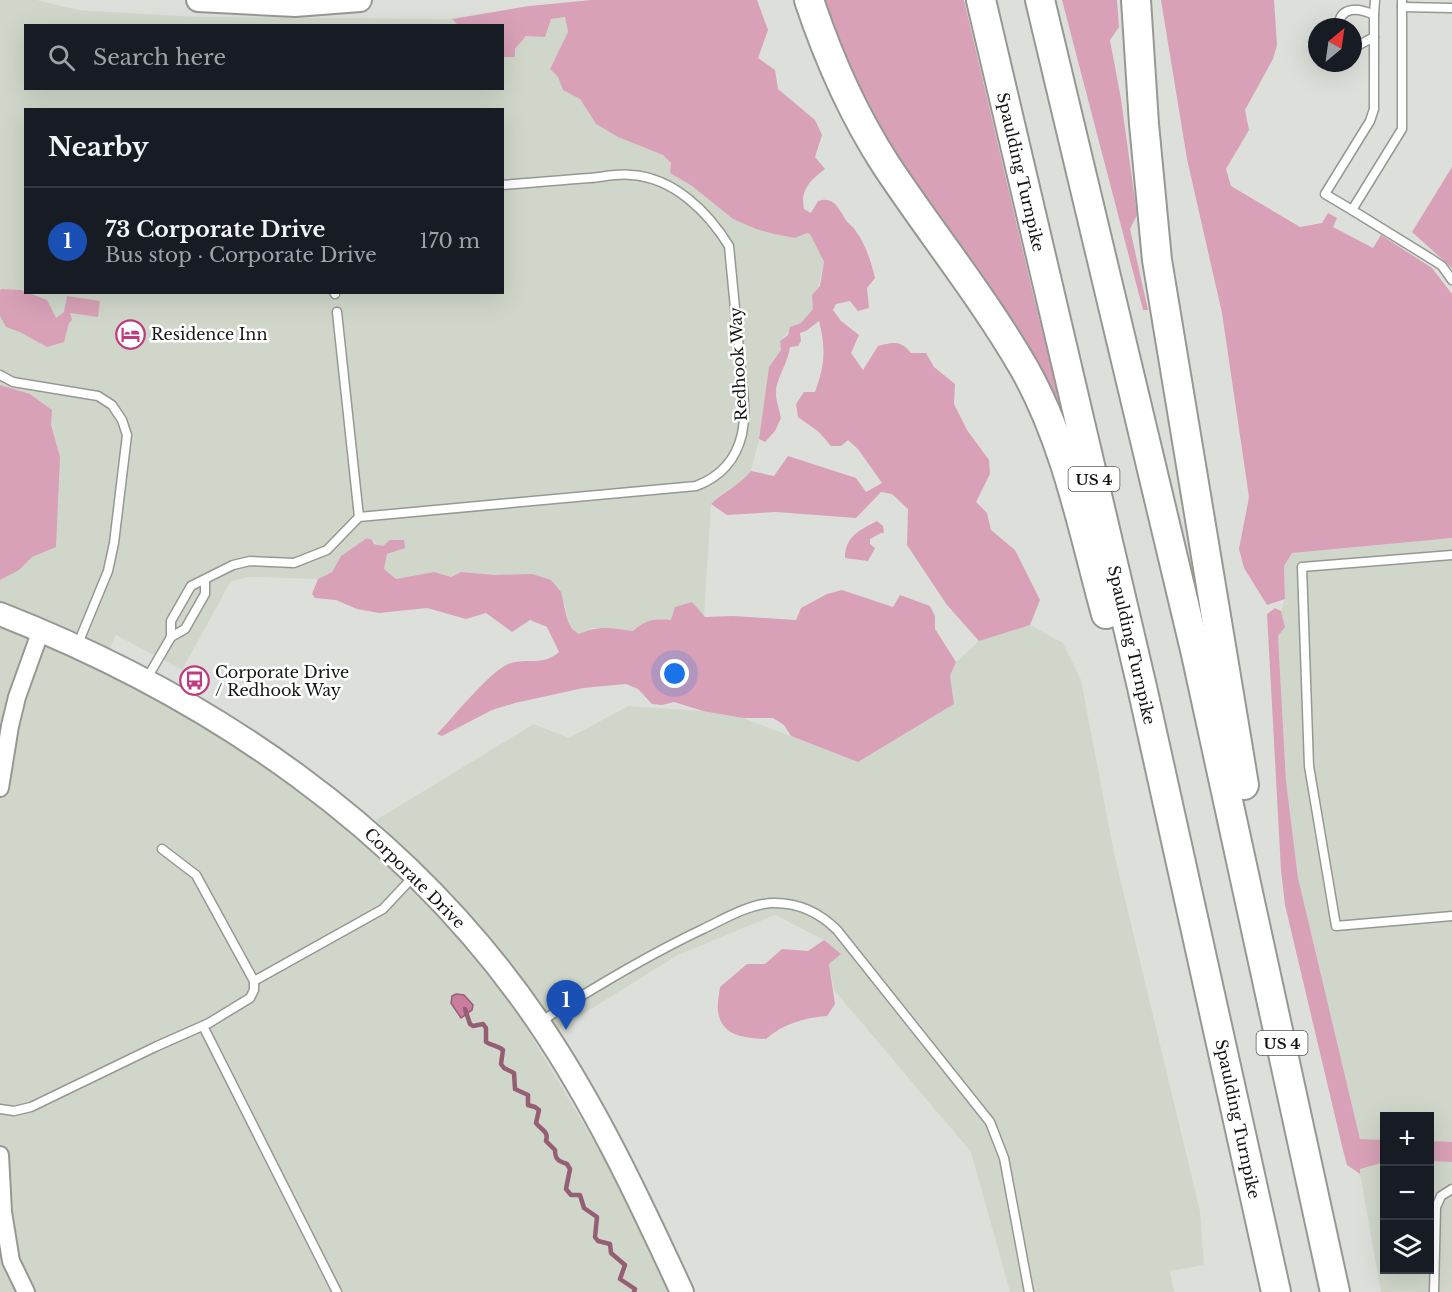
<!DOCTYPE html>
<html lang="en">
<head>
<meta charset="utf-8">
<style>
	body { margin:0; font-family:"Libre Baskerville",serif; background:#242831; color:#f1f3f6 }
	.controls { position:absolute; right:18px; bottom:18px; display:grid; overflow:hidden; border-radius:0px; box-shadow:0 6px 24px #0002 }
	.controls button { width:54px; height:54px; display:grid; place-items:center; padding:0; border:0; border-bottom:2px solid #363941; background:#171b24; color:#f1f3f6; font:30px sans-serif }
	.compass { position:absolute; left:1308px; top:18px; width:54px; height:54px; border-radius:50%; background:#171b24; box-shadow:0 6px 24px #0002; rotate:29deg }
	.you { position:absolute; left:675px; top:674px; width:21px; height:21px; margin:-15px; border:4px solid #fff; border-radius:50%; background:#1a73e8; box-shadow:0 0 0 9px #1a73e833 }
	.badge { display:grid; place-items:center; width:39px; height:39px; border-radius:50%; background:#c03b7d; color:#fff; font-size:20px; font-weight:700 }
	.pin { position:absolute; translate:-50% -50px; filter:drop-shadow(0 2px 3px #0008) }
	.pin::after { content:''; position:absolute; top:32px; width:21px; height:18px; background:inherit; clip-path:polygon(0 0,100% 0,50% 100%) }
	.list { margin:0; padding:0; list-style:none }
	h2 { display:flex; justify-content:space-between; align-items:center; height:78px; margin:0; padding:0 24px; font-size:26px }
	h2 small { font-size:20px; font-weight:400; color:#9ea1a6 }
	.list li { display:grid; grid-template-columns:39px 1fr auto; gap:18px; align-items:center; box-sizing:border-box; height:108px; padding:0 24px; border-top:2px solid #363941 }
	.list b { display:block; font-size:22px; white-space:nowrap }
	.list p { margin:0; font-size:20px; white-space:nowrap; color:#9ea1a6 }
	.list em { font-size:20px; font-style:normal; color:#9ea1a6 }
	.icon { flex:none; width:33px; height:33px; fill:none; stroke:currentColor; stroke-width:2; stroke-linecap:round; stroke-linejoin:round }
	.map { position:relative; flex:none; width:1452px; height:1292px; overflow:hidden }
	.search { position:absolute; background:#171b24; box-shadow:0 6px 24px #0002; left:24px; top:24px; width:480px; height:66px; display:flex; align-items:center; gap:15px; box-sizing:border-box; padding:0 21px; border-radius:0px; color:#9ea1a6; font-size:22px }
	.panel { position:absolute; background:#171b24; box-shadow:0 6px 24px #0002; left:24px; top:108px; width:480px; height:186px; border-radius:0px }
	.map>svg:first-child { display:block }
</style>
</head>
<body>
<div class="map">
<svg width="1452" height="1292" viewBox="0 0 1452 1292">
	<rect width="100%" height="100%" fill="#dde0da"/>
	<g fill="#d0d7ca" fill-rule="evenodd">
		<path d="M0 0H37L78 10 196 17 452 19 458 25 26 26V88H502L503 57H515V49L526 36 551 19 565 17 568 32 550 69 558 77 564 90 580 99 596 124 618 137 664 155 671 163 670 173 692 186 733 219 756 229 774 234 795 238 807 233 810 234 824 262 814 309 801 323 796 324 780 341 781 350 769 367 759 439 751 471 742 482 723 492 711 504 704 617 642 624 633 631 610 628H592L579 635 572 629 567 619 565 605 495 575 461 572 451 577 434 572 396 579 384 569 387 554 393 553 367 538 341 556 332 572 318 579 251 577 231 581 182 670 116 635 100 668 170 706 251 758 343 822 434 909 514 1007 611 1170 668 1292H0ZM26 110H502V292H26Z"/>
		<path d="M1452 538V1292H1381L1360 1174V1139L1298 878 1286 781 1278 636 1285 627 1281 611 1285 599 1284 566 1292 553ZM1384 1116H1430V1270H1384Z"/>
		<polygon points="1030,625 1063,643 1081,680 1114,853 1200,1211 1204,1265 1170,1271 1174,1292 1010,1292 971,1152 834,990 829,964 840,954 824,940 775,915 678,955 554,1032 474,925 423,867 376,820 534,724 569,738 628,706 703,711 743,718 858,762 954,704 950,676 956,662 979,641"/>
	</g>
	<g fill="#d8a1b7">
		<path d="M592 0H757L768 30 758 58 775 70 778 89 815 120 822 135 815 157 825 169C811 180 800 189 804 209L811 213 818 201C834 196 838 208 846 220 848 224 853 226 855 230 866 244 871 262 875 278L867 288 869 308 858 311 850 301 836 304 833 310 841 321 859 335 851 353 863 370 878 346C893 342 901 340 911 353H926L934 367 955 384 954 404 967 430 989 460 990 474 976 502 987 513 991 530 1015 550 1040 600 1030 625 979 641 947 605 907 545 908 509 892 494 881 492 856 518 776 512 727 515 711 504C724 491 740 485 751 471L774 476 788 456 856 478 866 492 882 483 858 449 848 440 841 446H831L819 432 798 417 796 404 804 392H815C825 364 826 350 819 321L806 331 800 333 801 341 798 346 790 347C788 362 779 374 776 389 775 398 779 408 781 418L775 431 765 442 759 439 769 367 781 350 780 341 788 335 790 327 801 323 813 309 812 295 820 286 824 262 810 234 807 233 795 238 774 234 756 229 733 219 692 186 670 173 671 163 663 155 618 137 596 124 580 99 563 90 558 77 550 69 568 32 565 17 551 19 545 37 526 36 515 49V57H503L502 26 458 25 452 19 529 6Z"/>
		<polygon points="821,0 964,0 1034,298 1073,453 878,137"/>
		<polygon points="1062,0 1117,0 1119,27 1110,40 1121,99 1137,215 1130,229 1148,310 1143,310"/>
		<polygon points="1161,0 1274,0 1277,45 1273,59 1245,110 1249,130 1226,169 1231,186 1300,227 1322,223 1328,213 1337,218 1333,227 1373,248 1381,235 1432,268 1452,294 1452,538 1292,553 1284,566 1285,599 1267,605 1244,568 1239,549 1249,497 1222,313 1187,159"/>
		<polygon points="1452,167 1452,268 1412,232"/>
		<polygon points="2,289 21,290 47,300 56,318 64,312 67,296 100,301 98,317 70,313 72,320 69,323 64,342 47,347 20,332 6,327 0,316 0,290"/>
		<polygon points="0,385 30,394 52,410 51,425 60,457 56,547 32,557 19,570 0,580"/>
		<path d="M877 521 883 526 884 533H881L870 539V544L875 548 868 561 845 558C845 536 860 530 877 521Z"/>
		<path d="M367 538 372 540 374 544 383 546 390 540H404L405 548 387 554 384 569 396 579 434 572 451 577 461 572 495 575 532 574 551 580 561 592 567 619 572 629 579 634C599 625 612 628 633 631 647 619 653 619 671 620L675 607 692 602 705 617 733 616 796 620 801 608 827 594 842 590 893 607 900 595 930 606 935 616V629L956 662 950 676 954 704 858 762 791 736 784 725 773 718H743L703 711 674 702 662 705 652 704 638 689 626 684 583 688 515 703 492 710 442 736 437 734C453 718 491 669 511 663 529 658 543 666 559 652L547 627 530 620 512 632 486 613 466 619 427 608 379 613 357 609 336 600 315 598 312 594 318 579 332 572 341 556Z"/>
		<polygon points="1275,608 1281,611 1285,627 1278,636 1286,781 1298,878 1360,1139 1384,1140 1384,1162 1360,1169 1360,1174 1347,1165 1343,1150 1285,905 1281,870 1267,614"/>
		<path d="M824 940 841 954 829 964 835 1004 827 1016C803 1018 783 1024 766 1039 746 1038 721 1037 718 1011 717 1004 719 995 720 987L747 964H765L782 949 808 951Z"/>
		<polygon points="1430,1141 1452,1142 1452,1162 1430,1161"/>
	</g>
	<polygon fill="#cb7d9e" stroke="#945e75" stroke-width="1.5" points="456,994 464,995 473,1005 472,1010 461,1018 451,1003 452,996"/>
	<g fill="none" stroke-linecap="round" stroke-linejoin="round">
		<path stroke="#945e75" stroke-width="4.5" d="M465 1009 470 1024 473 1026 483 1024 486 1028V1042C492 1046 497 1045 503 1050L501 1064 504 1068 514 1073 515 1089 528 1095V1105L535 1107 539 1110 536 1123C541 1130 549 1131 546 1141L555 1150C555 1159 558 1161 567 1164L570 1169 566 1189 571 1195H580L584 1208 597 1217 595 1237 598 1241 610 1244 611 1253 625 1265 620 1279 635 1289 634 1292"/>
		<defs>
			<g id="lane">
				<polyline points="1402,0 1402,129 1352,210 1433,260 1442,266 1452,280"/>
				<polyline points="1402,7 1452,8"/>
				<polyline points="1374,15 1375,0"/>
				<path d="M1338 27C1340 5 1359 8 1374 15V37L1359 45H1353"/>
				<polyline points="1352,210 1325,194 1370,121 1374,109 1374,37"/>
				<polyline points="334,292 335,294"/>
				<polyline points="337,312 359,517"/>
				<polyline points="0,375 13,382 98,396 112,405 122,420 127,435 114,543 108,571 77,646"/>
				<polyline points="1452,555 1302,567 1309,766 1336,926 1452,916"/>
				<polyline points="171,637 185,629 205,594 205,580"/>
				<path d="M146 680 171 637V621L191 586 233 565 250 561 294 563 327 550 359 517 696 486C720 477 736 460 742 434 747 410 742 384 740 360 736 322 733 284 729 246 708 212 674 178 632 175 618 173 603 177 590 178 561 180 532 183 502 185"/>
				<polyline points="254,981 383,909 413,877"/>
				<path d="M540 1022C593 988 646 956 703 929 724 919 747 905 771 903 797 902 819 912 837 930L990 1122 1004 1158 1029 1292"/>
				<polyline points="203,1026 337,1292"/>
				<polyline points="0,1109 14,1111 31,1107 155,1047 209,1023 250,998 254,990 254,981 196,875 162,849"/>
				<polyline points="1434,1292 1436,1207 1441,1196 1452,1189"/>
			</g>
			<g id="street">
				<polyline points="0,788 10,726 17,697 41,630"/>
				<polyline points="0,1155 3,1212 11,1261 26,1292"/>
			</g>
			<g id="secondary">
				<polyline points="198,0 295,5 360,0"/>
				<path d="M0 614C212 697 407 830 537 1020 595 1105 639 1199 682 1292"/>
			</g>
			<g id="highway">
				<path d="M809 0C828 57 853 114 886 165 931 233 983 297 1024 368 1067 444 1083 531 1106 614"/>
				<polyline points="981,0 1142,687 1276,1292"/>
				<polyline points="1040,0 1196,654 1335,1292"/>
				<polyline points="1136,0 1144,124 1157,260 1244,785"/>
			</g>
		</defs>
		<use href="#lane" stroke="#959992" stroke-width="11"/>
		<use href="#street" stroke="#959992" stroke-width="20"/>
		<use href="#secondary" stroke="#959992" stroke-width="26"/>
		<use href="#highway" stroke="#959992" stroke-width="32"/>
		<use href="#lane" stroke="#fff" stroke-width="8"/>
		<use href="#street" stroke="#fff" stroke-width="16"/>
		<use href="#secondary" stroke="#fff" stroke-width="22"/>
		<use href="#highway" stroke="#fff" stroke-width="28"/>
	</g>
	<defs>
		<symbol id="hotel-ring" viewBox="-11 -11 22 22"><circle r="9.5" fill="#fff" stroke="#c03b7d" stroke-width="1.5"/><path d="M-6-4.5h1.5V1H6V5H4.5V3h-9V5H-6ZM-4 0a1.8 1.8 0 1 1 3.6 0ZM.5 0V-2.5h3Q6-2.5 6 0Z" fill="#c03b7d"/></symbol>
		<symbol id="bus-ring" viewBox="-11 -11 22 22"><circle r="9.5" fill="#fff" stroke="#c03b7d" stroke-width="1.5"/><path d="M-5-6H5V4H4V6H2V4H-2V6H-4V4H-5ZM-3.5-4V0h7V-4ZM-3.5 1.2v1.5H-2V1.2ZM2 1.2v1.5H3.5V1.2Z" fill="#c03b7d"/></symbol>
	</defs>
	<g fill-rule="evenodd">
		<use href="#hotel-ring" x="114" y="318" width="33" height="33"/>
		<use href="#bus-ring" x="178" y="664" width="33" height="33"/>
	</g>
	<g text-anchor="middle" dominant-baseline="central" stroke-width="5" stroke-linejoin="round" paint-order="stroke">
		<g fill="#fff" stroke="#5b5c5a" stroke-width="1.5">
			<rect x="1068.5" y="467" width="51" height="24" rx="4.5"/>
			<rect x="1256.5" y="1031" width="51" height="24" rx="4.5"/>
		</g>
		<g font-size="15" font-weight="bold" fill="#151614">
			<text x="1094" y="479">US 4</text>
			<text x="1282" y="1043">US 4</text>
		</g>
		<g font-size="16" fill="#151614" stroke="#fff">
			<text transform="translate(1021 172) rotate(77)">Spaulding Turnpike</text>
			<text transform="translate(738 364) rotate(-93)">Redhook Way</text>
			<text transform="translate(1132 645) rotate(77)">Spaulding Turnpike</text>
			<text transform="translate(415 878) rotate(45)">Corporate Drive</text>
			<text transform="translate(1238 1119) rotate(78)">Spaulding Turnpike</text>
		</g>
		<g font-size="16" fill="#151614" stroke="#fff" text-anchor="start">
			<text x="151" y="334">Residence Inn</text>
			<text x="215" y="672">Corporate Drive<tspan x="215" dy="18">/ Redhook Way</tspan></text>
		</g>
	</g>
</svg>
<div class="controls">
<button>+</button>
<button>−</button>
<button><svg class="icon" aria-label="layers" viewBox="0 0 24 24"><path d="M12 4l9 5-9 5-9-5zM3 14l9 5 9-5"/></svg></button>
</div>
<svg class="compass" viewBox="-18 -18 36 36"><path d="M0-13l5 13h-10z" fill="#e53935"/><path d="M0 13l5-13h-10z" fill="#9ea1a6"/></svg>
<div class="you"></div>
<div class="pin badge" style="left:566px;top:1030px;background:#1a4fb4">1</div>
<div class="search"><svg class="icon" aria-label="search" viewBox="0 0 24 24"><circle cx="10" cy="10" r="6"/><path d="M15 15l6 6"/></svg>Search here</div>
<section class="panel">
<h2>Nearby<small></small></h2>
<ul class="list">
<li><span class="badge" style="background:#1a4fb4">1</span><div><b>73 Corporate Drive</b><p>Bus stop · Corporate Drive</p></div><em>170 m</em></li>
</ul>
</section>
</div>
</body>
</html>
